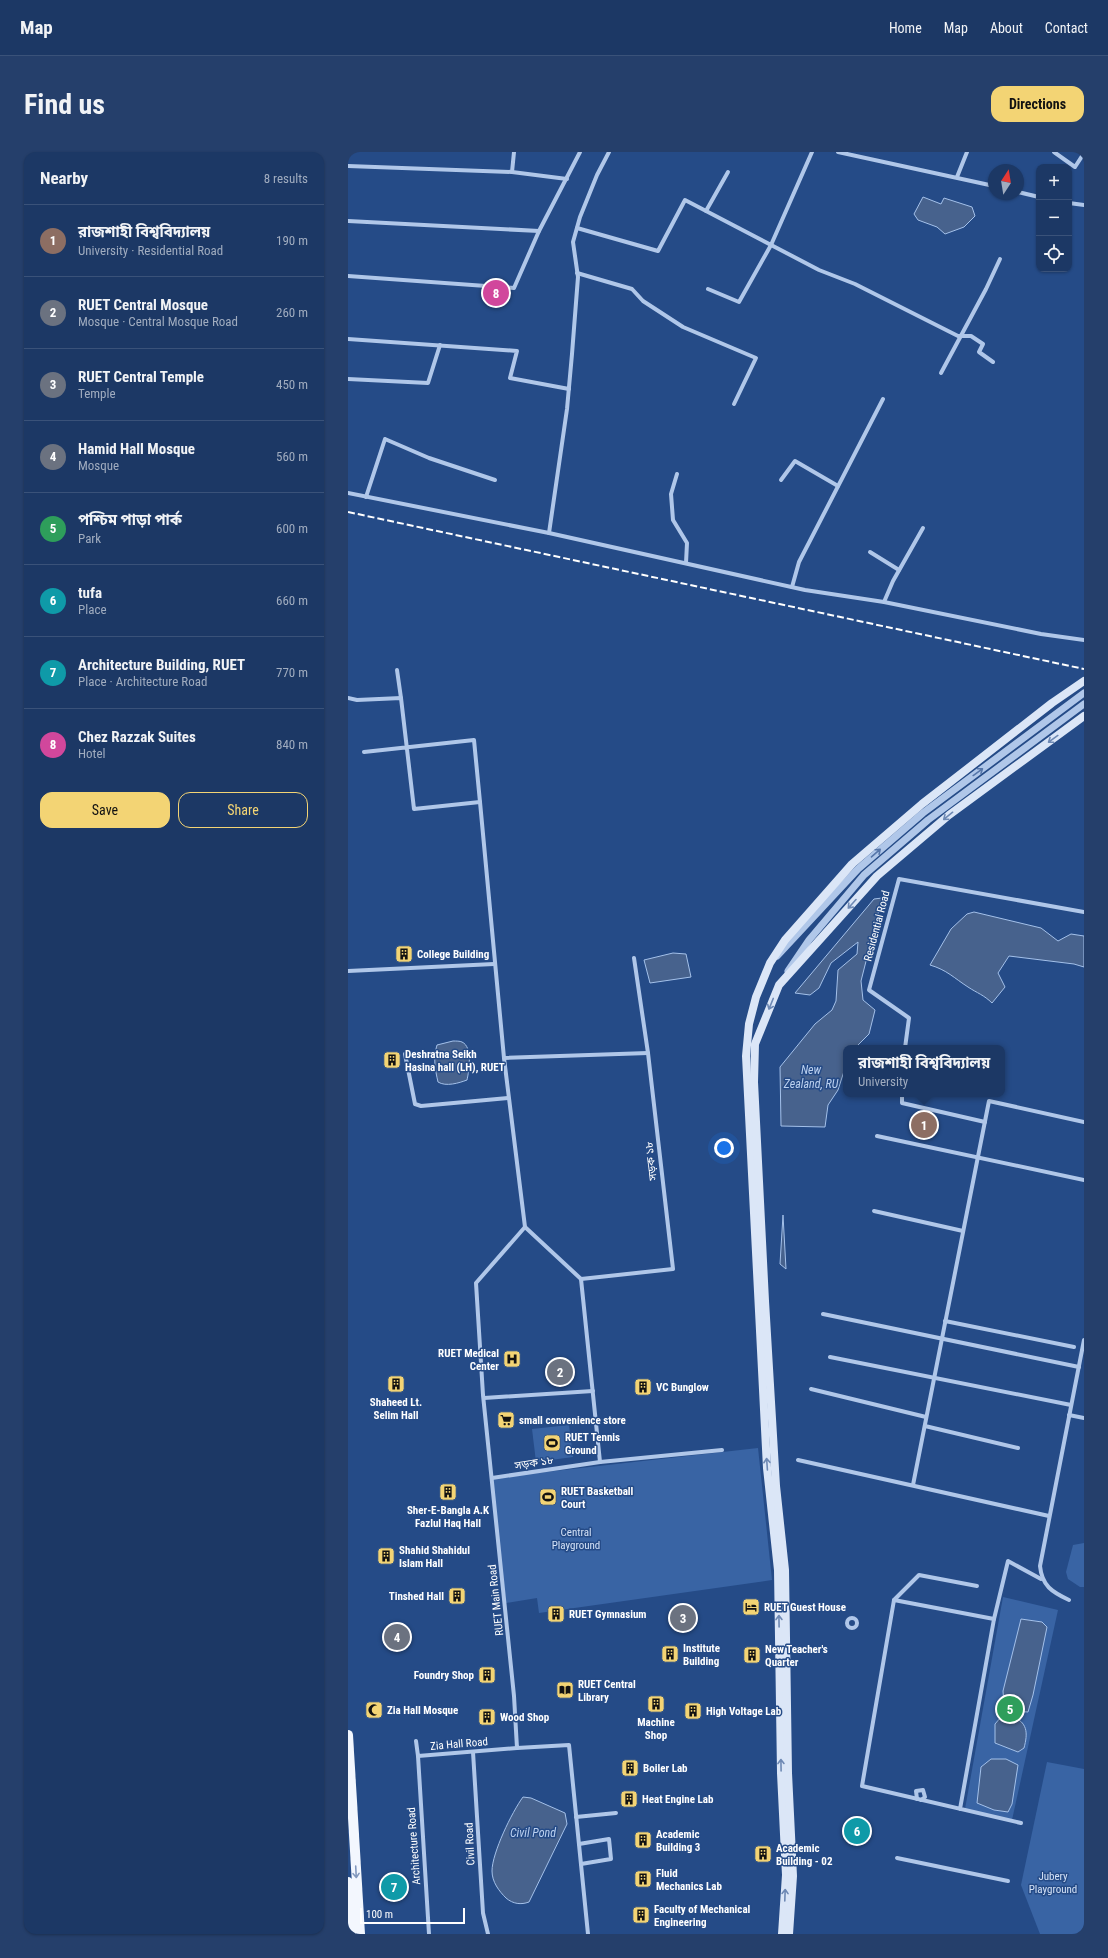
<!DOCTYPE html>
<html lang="en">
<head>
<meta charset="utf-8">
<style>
	body { margin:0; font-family:"Roboto Condensed","Noto Sans Bengali",sans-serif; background:#253f6b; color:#f1f3f6 }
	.controls { position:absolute; right:12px; top:12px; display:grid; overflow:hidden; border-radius:8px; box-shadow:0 1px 3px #0004 }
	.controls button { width:36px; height:36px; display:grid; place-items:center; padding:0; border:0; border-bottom:1px solid #3a5279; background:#1c3865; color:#f1f3f6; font:20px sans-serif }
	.compass { position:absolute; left:640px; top:12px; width:36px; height:36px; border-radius:50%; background:#1c3865; box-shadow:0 1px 3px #0004; rotate:12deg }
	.scale { position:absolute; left:12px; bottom:10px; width:105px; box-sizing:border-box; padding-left:4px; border:2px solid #fff; border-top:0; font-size:11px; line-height:14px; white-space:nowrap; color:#fff; -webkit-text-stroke:3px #254b87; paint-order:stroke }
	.you { position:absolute; left:376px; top:996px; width:14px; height:14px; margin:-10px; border:3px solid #fff; border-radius:50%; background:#1a73e8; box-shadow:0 0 0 6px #1a73e833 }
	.badge { display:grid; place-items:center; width:26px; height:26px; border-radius:50%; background:#f3d474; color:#fff; font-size:13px; font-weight:700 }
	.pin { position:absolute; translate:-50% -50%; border:2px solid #fff; box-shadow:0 1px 4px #0006 }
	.popup { position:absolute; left:495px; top:893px; width:162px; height:52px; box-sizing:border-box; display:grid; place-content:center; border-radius:8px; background:#1c3865; filter:drop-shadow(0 1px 3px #0005); font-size:13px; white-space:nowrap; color:#a0acbf }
	.popup b { font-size:15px; color:#f1f3f6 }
	.popup::after { content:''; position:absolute; left:50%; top:100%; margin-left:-8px; border:8px solid transparent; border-top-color:#1c3865 }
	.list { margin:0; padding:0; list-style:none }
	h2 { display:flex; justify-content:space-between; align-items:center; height:52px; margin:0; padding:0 16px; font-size:17px }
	h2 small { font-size:13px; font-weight:400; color:#a0acbf }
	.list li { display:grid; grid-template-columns:26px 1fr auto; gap:12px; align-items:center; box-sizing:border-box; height:72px; padding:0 16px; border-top:1px solid #3a5279 }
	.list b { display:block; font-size:15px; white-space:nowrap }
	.list p { margin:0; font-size:13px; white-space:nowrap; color:#a0acbf }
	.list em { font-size:13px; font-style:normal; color:#a0acbf }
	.actions { display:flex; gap:8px; padding:12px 16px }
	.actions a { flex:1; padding:9px 0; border:1px solid #f3d474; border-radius:12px; text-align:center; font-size:14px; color:#f3d474 }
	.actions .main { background:#f3d474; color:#111 }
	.icon { flex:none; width:22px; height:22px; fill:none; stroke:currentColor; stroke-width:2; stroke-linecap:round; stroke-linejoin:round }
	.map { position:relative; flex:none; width:736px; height:1782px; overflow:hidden; border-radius:12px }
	header { display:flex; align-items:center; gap:24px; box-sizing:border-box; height:56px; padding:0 20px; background:#1c3865; border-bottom:1px solid #3a5279 }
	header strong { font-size:19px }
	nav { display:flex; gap:22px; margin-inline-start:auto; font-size:14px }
	.intro { display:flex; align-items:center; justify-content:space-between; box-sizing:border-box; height:96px; padding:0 24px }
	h1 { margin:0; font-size:28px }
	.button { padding:10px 18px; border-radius:12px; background:#f3d474; color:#111; font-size:14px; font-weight:700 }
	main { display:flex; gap:24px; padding:0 24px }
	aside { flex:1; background:#1c3865; border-radius:12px; box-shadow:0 1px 3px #0004 }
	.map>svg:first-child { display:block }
</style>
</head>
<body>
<header>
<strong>Map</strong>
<nav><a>Home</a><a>Map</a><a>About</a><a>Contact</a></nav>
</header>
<div class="intro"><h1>Find us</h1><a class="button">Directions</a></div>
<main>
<aside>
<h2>Nearby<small>8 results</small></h2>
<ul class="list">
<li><span class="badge" style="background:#8d6e63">1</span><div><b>রাজশাহী বিশ্ববিদ্যালয়</b><p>University · Residential Road</p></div><em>190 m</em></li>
<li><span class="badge" style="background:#6b7280">2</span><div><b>RUET Central Mosque</b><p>Mosque · Central Mosque Road</p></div><em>260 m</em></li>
<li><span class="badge" style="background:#6b7280">3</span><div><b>RUET Central Temple</b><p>Temple</p></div><em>450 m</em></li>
<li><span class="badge" style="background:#6b7280">4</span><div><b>Hamid Hall Mosque</b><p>Mosque</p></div><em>560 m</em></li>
<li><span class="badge" style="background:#2e9e5b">5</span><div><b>পশ্চিম পাড়া পার্ক</b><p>Park</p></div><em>600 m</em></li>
<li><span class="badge" style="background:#0f9aa8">6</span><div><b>tufa</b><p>Place</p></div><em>660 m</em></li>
<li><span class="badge" style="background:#0f9aa8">7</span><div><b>Architecture Building, RUET</b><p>Place · Architecture Road</p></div><em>770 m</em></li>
<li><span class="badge" style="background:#d1479c">8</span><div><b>Chez Razzak Suites</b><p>Hotel</p></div><em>840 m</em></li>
</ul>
<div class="actions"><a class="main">Save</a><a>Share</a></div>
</aside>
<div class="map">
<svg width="736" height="1782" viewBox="0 0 736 1782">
	<rect width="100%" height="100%" fill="#254b87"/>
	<g fill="#3964a4">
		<polygon points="221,1273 225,1305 188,1310 184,1277"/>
		<polygon points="410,1296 424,1428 191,1461 189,1446 158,1451 144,1326"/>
		<polygon points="736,1391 736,1435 732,1435 720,1427 718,1420 725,1393"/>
		<polygon points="655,1445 710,1458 664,1668 617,1657"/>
		<polygon points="699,1610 736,1617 736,1782 692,1782 673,1733"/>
	</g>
	<g fill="#47628d" stroke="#a4c1ea">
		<polygon points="575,45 593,52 596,46 624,55 627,64 616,75 597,82 589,75 570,68 566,62"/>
		<polygon points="534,746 513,829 515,848 527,858 521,882 507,896 498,896 498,913 490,938 480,953 477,975 433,974 432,915 467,872 484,858 488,849 490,818 509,802 510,790 483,811 471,836 462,843 447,841 526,747"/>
		<path d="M626 760 693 776 710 789 723 782 736 784V815L726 812 661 804 650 821 657 835 644 851C636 843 629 841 620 835 606 826 599 818 582 813L603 777 619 762Z"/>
		<polygon points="325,801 338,802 343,825 302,831 296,808"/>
		<path d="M105 889C108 889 112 889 114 890 125 895 121 919 119 928 111 931 98 935 90 930 87 917 85 906 89 893Z"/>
		<polygon points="435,1063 438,1117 432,1112"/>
		<polygon points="673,1467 694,1470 699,1475 685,1543 680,1560 663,1559 656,1553 655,1539"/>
		<path d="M663 1564C680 1570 680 1581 676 1596L670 1600 647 1591V1572L653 1565Z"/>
		<polygon points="643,1607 658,1607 670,1613 664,1652 660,1660 646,1658 629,1651 633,1615"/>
		<path d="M175 1645 183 1646 217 1661 219 1672 181 1750C173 1753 165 1752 158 1746 151 1739 144 1730 144 1719 144 1701 164 1660 175 1645Z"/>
	</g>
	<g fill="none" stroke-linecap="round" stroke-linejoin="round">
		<g stroke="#b0c7e9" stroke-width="4">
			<polyline points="166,0 164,20 219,27"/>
			<polyline points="490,0 646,34"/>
			<polyline points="706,0 727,15 736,1"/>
			<polyline points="0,14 164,20"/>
			<polyline points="609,25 619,0"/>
			<polyline points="670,40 691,45"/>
			<polyline points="721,51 736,53"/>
			<polyline points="358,59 380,20"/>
			<polyline points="0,69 191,79"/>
			<polyline points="229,76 310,99 337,48 471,118 507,132 610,184 623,184 635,192 631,200 645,210"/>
			<polyline points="229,121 284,137 295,149 335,175 408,206 386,252"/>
			<polyline points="0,124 166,136 191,79 232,0"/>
			<polyline points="360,137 391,150 423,93 464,0"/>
			<polyline points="0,187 169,199 162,226 221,237"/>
			<polyline points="593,221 638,137 652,107"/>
			<polyline points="0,227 80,231 92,193"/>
			<polyline points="329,322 323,342 325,368 339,391 338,411"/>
			<polyline points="433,328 447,309 490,334"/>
			<polyline points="0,341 201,381 457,438 536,450 693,482 736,488"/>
			<polyline points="18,345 37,287 81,306 147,328"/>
			<polyline points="201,381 219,257 224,202 230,125 225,90 232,65 249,23 261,0"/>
			<polyline points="522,400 551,418"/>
			<polyline points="444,435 451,410 535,247"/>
			<polyline points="536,450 545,429 575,376"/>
			<polyline points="49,518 53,546"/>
			<polyline points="0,546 9,548 53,546 66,657 132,650 126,588 16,600"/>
			<polyline points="132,650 156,906 177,1075 233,1127 252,1310"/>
			<polyline points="0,819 146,812"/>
			<polyline points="557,896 561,866 521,838 551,727 736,760"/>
			<polyline points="57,902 67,952 73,954 160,946"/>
			<polyline points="156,906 300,901"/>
			<polyline points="554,942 554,951 637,970"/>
			<polyline points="529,984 736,1028"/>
			<polyline points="526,1059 615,1079"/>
			<polyline points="177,1075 128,1131 135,1243 166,1544 169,1596 221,1593 240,1782"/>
			<polyline points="233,1127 325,1117 300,901 286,806"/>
			<polyline points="475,1162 731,1215"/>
			<polyline points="597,1169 726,1195"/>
			<polyline points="482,1205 723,1253"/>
			<polyline points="463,1237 578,1265"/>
			<polyline points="136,1246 245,1239"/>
			<polyline points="721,1263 736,1266"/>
			<polyline points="577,1274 670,1296"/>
			<polyline points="450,1308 701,1364"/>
			<polyline points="144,1326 252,1310 374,1298"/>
			<polyline points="565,1333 641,949 736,970"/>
			<polyline points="546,1448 571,1423 629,1434"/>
			<path d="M721 1448C704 1440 694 1434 692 1414L736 1188"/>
			<circle cx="504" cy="1471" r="5"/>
			<polyline points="646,1467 660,1409 693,1427"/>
			<polyline points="68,1589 70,1604 169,1596"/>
			<polyline points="125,1600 135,1761 140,1782"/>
			<polyline points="70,1604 81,1782"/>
			<polyline points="569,1647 568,1639 575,1638 577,1645 573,1648"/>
			<polyline points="612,1657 646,1467 546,1448 514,1634 673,1671"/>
			<polyline points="228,1665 268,1661"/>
			<polyline points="231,1692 261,1687 263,1707 233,1712"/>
			<polyline points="549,1706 660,1729"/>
		</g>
		<g stroke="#b0c7e9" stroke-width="7">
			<polyline points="429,804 510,717 575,661 736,541"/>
			<polyline points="440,819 461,788 516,723 580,668 736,552"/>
		</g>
		<g stroke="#dbe6f7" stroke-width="8">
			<polyline points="434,1782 438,1723 433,1621 430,1418 419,1316 398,904 401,872 408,845 422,811 437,788 504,712 574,652 704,551 736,529"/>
			<polyline points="441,1782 445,1724 440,1621 437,1418 428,1334 417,1149 406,930 407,892 431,833 529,724 601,663 736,564"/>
		</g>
		<g stroke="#f3f7fe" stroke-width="10">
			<polyline points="0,1583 12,1782"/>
			<polyline points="0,1730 3,1782"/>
		</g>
		<polyline stroke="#fff" stroke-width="2" stroke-dasharray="7 3" stroke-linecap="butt" points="0,360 736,517"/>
	</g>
	<defs><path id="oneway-shaft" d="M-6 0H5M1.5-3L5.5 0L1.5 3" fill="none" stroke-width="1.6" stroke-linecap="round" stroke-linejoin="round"/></defs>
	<g stroke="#6e89b4">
		<use href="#oneway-shaft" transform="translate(705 587) rotate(144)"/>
		<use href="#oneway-shaft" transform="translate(600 664) rotate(141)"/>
		<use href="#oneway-shaft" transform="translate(504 752) rotate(132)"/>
		<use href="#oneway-shaft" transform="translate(423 852) rotate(112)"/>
		<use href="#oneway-shaft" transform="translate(419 1312) rotate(-94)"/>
		<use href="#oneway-shaft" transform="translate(431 1469) rotate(-91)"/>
		<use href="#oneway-shaft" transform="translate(433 1613) rotate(-91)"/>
		<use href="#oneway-shaft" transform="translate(437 1743) rotate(-88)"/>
	</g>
	<g stroke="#5676a9">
		<use href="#oneway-shaft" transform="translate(630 620) rotate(-36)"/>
		<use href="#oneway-shaft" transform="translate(528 701) rotate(-41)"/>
	</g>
	<use stroke="#8298bd" href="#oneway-shaft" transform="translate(8 1720) rotate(87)"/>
	<defs>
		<symbol id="building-square" viewBox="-11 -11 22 22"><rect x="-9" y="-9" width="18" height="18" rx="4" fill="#f3d474" stroke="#254b87"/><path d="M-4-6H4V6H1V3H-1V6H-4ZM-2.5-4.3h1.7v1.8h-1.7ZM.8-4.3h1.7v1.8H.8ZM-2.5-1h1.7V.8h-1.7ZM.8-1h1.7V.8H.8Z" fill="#111"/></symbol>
		<symbol id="hospital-square" viewBox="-11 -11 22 22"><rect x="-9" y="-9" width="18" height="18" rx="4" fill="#f3d474" stroke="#254b87"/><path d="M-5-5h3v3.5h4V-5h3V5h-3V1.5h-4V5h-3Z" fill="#111"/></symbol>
		<symbol id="supermarket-square" viewBox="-11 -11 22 22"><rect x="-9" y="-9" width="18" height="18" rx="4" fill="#f3d474" stroke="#254b87"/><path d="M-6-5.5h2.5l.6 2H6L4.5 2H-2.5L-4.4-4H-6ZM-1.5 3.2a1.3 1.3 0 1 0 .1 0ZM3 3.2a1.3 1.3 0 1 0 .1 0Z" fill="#111"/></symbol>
		<symbol id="stadium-square" viewBox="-11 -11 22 22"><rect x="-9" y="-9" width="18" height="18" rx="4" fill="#f3d474" stroke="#254b87"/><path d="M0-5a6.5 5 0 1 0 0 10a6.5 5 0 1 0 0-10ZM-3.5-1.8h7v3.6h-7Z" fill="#111"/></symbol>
		<symbol id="hotel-square" viewBox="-11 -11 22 22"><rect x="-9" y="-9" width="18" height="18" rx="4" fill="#f3d474" stroke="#254b87"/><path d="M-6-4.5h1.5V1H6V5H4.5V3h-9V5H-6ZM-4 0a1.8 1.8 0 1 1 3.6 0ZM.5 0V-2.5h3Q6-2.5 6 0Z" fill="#111"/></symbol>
		<symbol id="library-square" viewBox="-11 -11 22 22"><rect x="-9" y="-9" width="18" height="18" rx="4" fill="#f3d474" stroke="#254b87"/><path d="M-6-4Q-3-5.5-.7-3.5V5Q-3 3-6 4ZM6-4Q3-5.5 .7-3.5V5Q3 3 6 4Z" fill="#111"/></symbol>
		<symbol id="mosque-square" viewBox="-11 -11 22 22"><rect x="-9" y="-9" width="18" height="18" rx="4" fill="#f3d474" stroke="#254b87"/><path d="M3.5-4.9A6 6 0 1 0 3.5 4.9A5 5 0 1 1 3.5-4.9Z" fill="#111"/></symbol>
	</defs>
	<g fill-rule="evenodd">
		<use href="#building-square" x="46" y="792" width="20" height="20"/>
		<use href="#building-square" x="34" y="898" width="20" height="20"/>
		<use href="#hospital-square" x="154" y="1197" width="20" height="20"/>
		<use href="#building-square" x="38" y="1222" width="20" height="20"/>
		<use href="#building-square" x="285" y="1225" width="20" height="20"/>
		<use href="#supermarket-square" x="148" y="1258" width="20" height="20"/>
		<use href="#stadium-square" x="194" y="1281" width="20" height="20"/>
		<use href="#building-square" x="90" y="1330" width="20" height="20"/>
		<use href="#stadium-square" x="190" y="1335" width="20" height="20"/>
		<use href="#building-square" x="28" y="1394" width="20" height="20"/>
		<use href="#building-square" x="99" y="1434" width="20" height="20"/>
		<use href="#hotel-square" x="393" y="1445" width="20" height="20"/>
		<use href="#building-square" x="198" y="1452" width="20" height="20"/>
		<use href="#building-square" x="312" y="1492" width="20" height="20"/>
		<use href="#building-square" x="394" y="1493" width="20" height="20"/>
		<use href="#building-square" x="129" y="1513" width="20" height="20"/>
		<use href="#library-square" x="207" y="1528" width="20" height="20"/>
		<use href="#building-square" x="298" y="1542" width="20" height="20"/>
		<use href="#mosque-square" x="16" y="1548" width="20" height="20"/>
		<use href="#building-square" x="335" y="1549" width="20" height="20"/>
		<use href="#building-square" x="129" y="1555" width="20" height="20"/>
		<use href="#building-square" x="272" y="1606" width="20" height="20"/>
		<use href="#building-square" x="271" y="1637" width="20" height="20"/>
		<use href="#building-square" x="285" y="1678" width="20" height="20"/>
		<use href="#building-square" x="405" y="1692" width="20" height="20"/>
		<use href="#building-square" x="285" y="1717" width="20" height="20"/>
		<use href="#building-square" x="283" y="1753" width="20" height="20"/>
	</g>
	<g text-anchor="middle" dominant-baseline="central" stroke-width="3" stroke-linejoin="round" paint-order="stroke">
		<g font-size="11" fill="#fff" stroke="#254b87">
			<text transform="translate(529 774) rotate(-75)">Residential Road</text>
			<text transform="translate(303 1009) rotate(-97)">সড়ক ১৮</text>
			<text transform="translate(186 1311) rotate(-9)">সড়ক ১৮</text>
			<text transform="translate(148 1448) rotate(-96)">RUET Main Road</text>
			<text transform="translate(111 1592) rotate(-5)">Zia Hall Road</text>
			<text transform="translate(122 1692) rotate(-93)">Civil Road</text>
			<text transform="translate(66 1694) rotate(-94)">Architecture Road</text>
		</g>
		<g font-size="11" font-weight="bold" fill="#fff" stroke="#254b87" text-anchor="start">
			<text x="69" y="802">College Building</text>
			<text x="57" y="902">Deshratna Seikh<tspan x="57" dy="13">Hasina hall (LH), RUET</tspan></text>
			<text x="151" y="1201" text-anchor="end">RUET Medical<tspan x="151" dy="13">Center</tspan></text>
			<text x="308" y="1235">VC Bunglow</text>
			<text x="48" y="1250" text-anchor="middle">Shaheed Lt.<tspan x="48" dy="13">Selim Hall</tspan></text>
			<text x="171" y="1268">small convenience store</text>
			<text x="217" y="1285">RUET Tennis<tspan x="217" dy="13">Ground</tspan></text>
			<text x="213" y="1339">RUET Basketball<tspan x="213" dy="13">Court</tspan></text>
			<text x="100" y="1358" text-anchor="middle">Sher-E-Bangla A.K<tspan x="100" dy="13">Fazlul Haq Hall</tspan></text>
			<text x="51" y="1398">Shahid Shahidul<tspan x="51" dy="13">Islam Hall</tspan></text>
			<text x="96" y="1444" text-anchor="end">Tinshed Hall</text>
			<text x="416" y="1455">RUET Guest House</text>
			<text x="221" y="1462">RUET Gymnasium</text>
			<text x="335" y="1496">Institute<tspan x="335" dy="13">Building</tspan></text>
			<text x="417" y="1497">New Teacher's<tspan x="417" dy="13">Quarter</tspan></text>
			<text x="126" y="1523" text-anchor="end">Foundry Shop</text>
			<text x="230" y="1532">RUET Central<tspan x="230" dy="13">Library</tspan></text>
			<text x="39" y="1558">Zia Hall Mosque</text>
			<text x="358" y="1559">High Voltage Lab</text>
			<text x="152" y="1565">Wood Shop</text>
			<text x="308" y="1570" text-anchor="middle">Machine<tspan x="308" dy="13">Shop</tspan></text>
			<text x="295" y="1616">Boiler Lab</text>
			<text x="294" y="1647">Heat Engine Lab</text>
			<text x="308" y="1682">Academic<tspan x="308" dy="13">Building 3</tspan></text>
			<text x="428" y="1696">Academic<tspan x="428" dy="13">Building - 02</tspan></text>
			<text x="308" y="1721">Fluid<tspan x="308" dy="13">Mechanics Lab</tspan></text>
			<text x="306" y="1757">Faculty of Mechanical<tspan x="306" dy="13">Engineering</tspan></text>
		</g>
		<g font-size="11" fill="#d4e2f7" stroke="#254b87">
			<text x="228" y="1380">Central<tspan x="228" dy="13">Playground</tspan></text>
			<text x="705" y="1724">Jubery<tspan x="705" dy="13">Playground</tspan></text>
		</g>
		<g font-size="12" font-style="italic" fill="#bcd1f0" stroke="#254b87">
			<text x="463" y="918">New<tspan x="463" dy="14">Zealand, RU</tspan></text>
			<text x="185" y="1681">Civil Pond</text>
		</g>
	</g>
</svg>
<div class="controls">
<button>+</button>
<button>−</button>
<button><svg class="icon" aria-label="locate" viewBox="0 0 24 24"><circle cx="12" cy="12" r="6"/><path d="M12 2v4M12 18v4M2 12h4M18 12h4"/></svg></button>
</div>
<svg class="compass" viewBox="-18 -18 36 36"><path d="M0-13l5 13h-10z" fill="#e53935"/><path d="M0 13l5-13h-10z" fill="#a0acbf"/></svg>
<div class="scale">100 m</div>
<div class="you"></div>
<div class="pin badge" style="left:576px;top:973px;background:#8d6e63">1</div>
<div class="popup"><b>রাজশাহী বিশ্ববিদ্যালয়</b>University</div>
<div class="pin badge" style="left:212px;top:1220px;background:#6b7280">2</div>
<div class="pin badge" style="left:335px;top:1466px;background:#6b7280">3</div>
<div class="pin badge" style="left:49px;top:1485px;background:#6b7280">4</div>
<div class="pin badge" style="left:662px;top:1557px;background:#2e9e5b">5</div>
<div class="pin badge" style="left:509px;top:1679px;background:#0f9aa8">6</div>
<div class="pin badge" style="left:46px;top:1735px;background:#0f9aa8">7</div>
<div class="pin badge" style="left:148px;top:141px;background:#d1479c">8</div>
</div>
</main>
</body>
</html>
